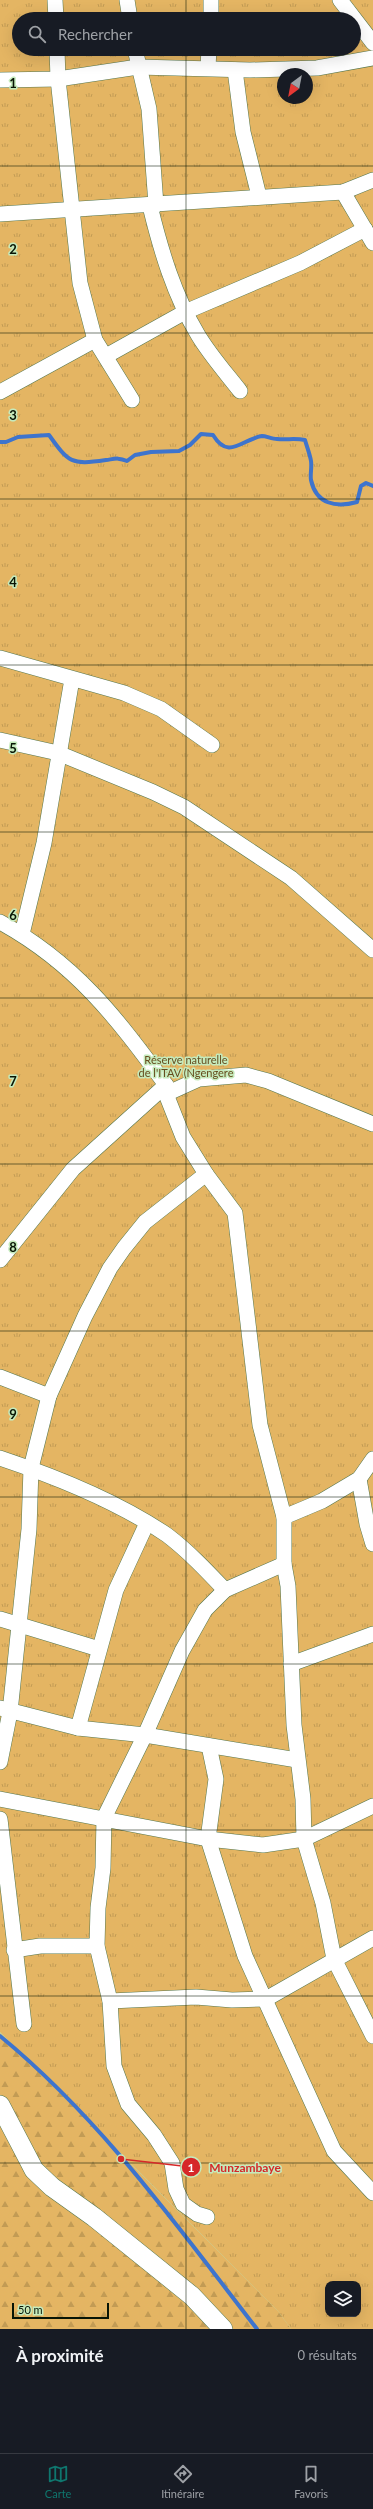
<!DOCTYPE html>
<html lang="fr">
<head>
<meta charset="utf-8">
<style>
	body { margin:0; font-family:Lato,sans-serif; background:#20242c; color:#f1f3f6 }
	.controls { position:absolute; right:12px; bottom:12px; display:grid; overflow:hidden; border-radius:8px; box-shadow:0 4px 16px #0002 }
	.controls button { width:36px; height:36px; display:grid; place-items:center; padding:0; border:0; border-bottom:1px solid #363941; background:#171b24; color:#f1f3f6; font:20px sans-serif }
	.compass { position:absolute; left:277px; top:68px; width:36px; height:36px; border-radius:50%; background:#171b24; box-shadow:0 4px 16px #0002; rotate:212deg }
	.scale { position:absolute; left:12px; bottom:10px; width:97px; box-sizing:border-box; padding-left:4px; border:2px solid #081505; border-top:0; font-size:11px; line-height:14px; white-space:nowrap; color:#081505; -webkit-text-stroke:3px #c5eabc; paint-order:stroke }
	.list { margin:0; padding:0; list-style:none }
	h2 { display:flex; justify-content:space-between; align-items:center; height:52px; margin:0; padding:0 16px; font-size:17px }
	h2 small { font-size:13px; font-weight:400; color:#9ea1a6 }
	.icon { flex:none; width:22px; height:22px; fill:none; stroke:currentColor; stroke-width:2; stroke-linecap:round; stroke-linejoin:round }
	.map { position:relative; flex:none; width:373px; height:2329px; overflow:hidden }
	.search { position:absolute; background:#171b24; box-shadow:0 4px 16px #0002; left:12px; right:12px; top:12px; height:44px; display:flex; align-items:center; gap:10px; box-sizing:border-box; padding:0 14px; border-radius:22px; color:#9ea1a6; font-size:15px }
	.sheet { height:124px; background:#171b24 }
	nav { display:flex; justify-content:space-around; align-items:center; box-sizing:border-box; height:56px; border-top:1px solid #363941; background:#171b24; font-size:11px; color:#9ea1a6 }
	nav a { display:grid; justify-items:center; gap:2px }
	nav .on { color:#0f766e }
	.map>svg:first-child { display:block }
</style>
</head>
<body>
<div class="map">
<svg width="373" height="2329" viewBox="0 0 373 2329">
	<defs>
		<pattern id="forest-firs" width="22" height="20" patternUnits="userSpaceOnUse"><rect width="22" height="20" fill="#e4b563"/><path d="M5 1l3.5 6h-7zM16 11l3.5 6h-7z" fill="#c29b54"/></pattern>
		<pattern id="park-tufts" width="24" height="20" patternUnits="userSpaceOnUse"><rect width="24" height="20" fill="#e4b563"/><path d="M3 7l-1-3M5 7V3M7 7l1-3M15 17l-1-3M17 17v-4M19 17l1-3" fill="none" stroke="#c29b54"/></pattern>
	</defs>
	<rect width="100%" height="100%" fill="#b8ddaf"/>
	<polygon fill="url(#forest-firs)" points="0,2033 278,2311 291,2329 0,2329"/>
	<path fill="url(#park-tufts)" fill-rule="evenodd" d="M0 0H373V2329H291L278 2311 0 2032ZM19 19H354V49H19ZM283 74H307V98H283ZM328 2284H358V2314H328Z"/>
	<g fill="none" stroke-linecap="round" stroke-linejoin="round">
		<g stroke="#3e74cd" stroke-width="4">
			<path d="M0 442H6L18 437 49 435C69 463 71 465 106 460 114 459 118 457 127 461L135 455 151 452 179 451 190 445 201 434 213 435C229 461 242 439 262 436 266 436 272 439 277 439 287 440 295 438 305 440 307 447 310 455 311 461 312 468 310 474 311 480 316 504 336 508 357 502L361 486 366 483 373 486"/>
			<path d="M0 2036C101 2119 178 2227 257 2329"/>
		</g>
		<defs>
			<g id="minor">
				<polyline points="55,0 56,19"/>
				<polyline points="127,0 130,19"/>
				<polyline points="211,0 211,19"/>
				<polyline points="340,0 373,43"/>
				<polyline points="57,49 58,79 80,283 95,340 132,400"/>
				<polyline points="135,49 149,109 156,205"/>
				<polyline points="208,67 209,49"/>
				<polyline points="235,70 243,132 259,196"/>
				<polyline points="0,80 58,79 138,67 250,70 317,68 373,58"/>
				<polyline points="343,192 373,243"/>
				<path d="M150 206C161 251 174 295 198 335 210 355 226 373 240 391"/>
				<polyline points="0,214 343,192 373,180"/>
				<polyline points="106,356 185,312 300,263 365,229"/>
				<polyline points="0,392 95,340"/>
				<polyline points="0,658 124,693 161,709 212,745"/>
				<polyline points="0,740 58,753 153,792 184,807 291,878 373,950"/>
				<path d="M0 922C75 963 116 1017 166 1085V1094L183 1137 206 1174 235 1213 260 1425 284 1517V1564L288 1586 294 1725 303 1799 304 1839 323 1903 334 1959 373 2036"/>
				<polyline points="22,934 44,843 72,679"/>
				<polyline points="166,1094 199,1079 246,1075 268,1081 373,1124"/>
				<polyline points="0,1260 73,1169 166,1085"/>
				<polyline points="0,1377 49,1396"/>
				<path d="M0 1458C54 1476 120 1503 167 1535 188 1551 206 1570 225 1590"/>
				<polyline points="359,1479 367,1524 373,1544"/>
				<polyline points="284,1517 322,1501 359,1479 373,1459"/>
				<polyline points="0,1619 99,1649"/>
				<polyline points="291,1664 373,1634"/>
				<polyline points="0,1708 78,1728 145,1735 297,1760"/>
				<polyline points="78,1728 116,1590 147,1523"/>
				<polyline points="209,1746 216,1779 208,1839 245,1956 334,2151 373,2193"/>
				<polyline points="0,1762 10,1712 29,1529 31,1468 49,1396 85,1316 110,1268 124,1248 145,1222 206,1174"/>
				<polyline points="0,1799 208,1839 263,1845 304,1839 373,1806"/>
				<polyline points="0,1819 24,2024"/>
				<polyline points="14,1950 40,1946 97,1946"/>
				<polyline points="110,2001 196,1997 232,2000 266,1999 373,1938"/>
				<polyline points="207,2217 197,2214 183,2204 176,2189 172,2163 154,2135 128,2104 114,2066 110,2001 97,1946 98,1908 103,1868 104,1818 145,1735 182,1651 205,1610 225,1590 284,1564"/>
			</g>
			<polyline id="tertiary" points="0,2105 34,2170 52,2187 94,2217 192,2296 223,2329"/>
		</defs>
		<use href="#minor" stroke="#55764d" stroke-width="16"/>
		<use href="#tertiary" stroke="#55764d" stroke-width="20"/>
		<use href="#minor" stroke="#fff" stroke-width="15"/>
		<use href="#tertiary" stroke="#fff" stroke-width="19"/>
	</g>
	<path fill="none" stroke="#081505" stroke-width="1" stroke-opacity="0.55" d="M186 0V19M186 49V2329M0 166H373M0 333H373M0 499H373M0 665H373M0 832H373M0 998H373M0 1164H373M0 1331H373M0 1497H373M0 1664H373M0 1830H373M0 1996H373M0 2163H373"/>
	<g text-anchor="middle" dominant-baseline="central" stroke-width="3" stroke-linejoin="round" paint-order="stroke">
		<g font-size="11" fill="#664d1e" stroke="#c5eabc">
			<text x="186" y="1059">Réserve naturelle<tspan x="186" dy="13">de l'ITAV (Ngengere</tspan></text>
		</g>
	</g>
	<g font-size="13" text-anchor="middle" font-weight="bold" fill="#081505" stroke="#c5eabc" stroke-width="3" stroke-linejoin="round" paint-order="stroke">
		<text x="13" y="88">1</text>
		<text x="13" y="254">2</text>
		<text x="13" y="420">3</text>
		<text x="13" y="587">4</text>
		<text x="13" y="753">5</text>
		<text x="13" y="920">6</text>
		<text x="13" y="1086">7</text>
		<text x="13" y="1252">8</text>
		<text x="13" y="1419">9</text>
	</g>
	<path fill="none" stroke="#d62828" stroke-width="1.5" d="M121 2159L191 2167"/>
	<g fill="#d62828" stroke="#c5eabc" stroke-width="1.5">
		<circle cx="121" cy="2159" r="4"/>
		<circle cx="191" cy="2167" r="10"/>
	</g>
	<g font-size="12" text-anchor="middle" font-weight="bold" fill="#fff">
		<text x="191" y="2172">1</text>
	</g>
	<g font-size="12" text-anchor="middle" font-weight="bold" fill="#d62828" stroke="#c5eabc" stroke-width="3" stroke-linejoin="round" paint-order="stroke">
		<text x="245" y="2172">Munzambaye</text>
	</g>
</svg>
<div class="controls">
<button><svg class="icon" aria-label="layers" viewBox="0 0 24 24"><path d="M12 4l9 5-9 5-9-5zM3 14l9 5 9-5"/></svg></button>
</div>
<svg class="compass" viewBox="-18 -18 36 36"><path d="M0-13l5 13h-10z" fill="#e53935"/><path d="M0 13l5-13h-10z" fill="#9ea1a6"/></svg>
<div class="scale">50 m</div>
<div class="search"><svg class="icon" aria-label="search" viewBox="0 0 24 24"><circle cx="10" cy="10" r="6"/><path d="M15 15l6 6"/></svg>Rechercher</div>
</div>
<section class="sheet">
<h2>À proximité<small>0 résultats</small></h2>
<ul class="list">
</ul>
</section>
<nav>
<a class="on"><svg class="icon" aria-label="map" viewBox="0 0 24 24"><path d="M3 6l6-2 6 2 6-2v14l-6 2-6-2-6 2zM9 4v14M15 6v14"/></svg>Carte</a>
<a><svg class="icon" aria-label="directions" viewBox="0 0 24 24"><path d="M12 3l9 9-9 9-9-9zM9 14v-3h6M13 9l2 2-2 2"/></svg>Itinéraire</a>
<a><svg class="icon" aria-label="saved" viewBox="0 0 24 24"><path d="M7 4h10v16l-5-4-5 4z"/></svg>Favoris</a>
</nav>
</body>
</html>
